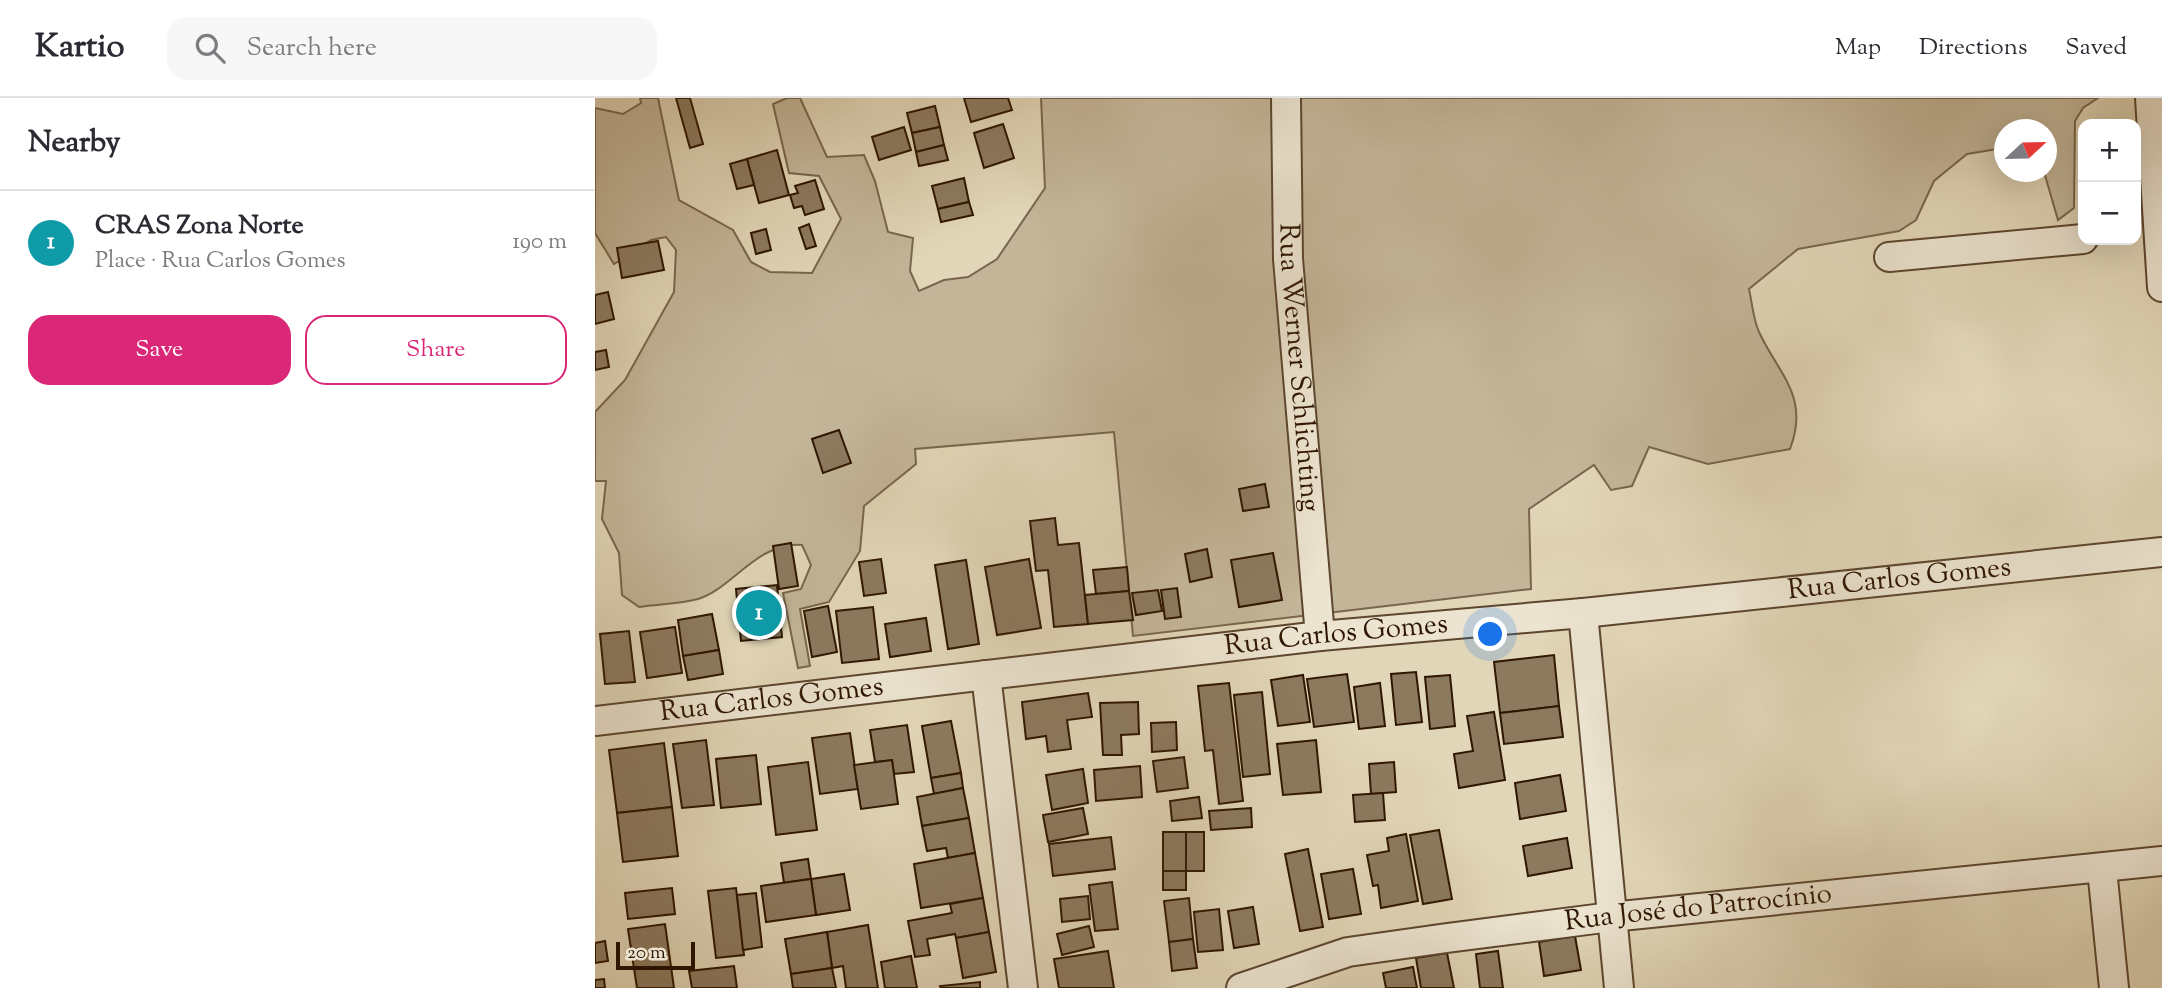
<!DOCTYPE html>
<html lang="en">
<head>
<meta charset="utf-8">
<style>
	body { margin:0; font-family:"Sorts Mill Goudy",serif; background:#f7f7f7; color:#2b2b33 }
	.controls { position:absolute; right:21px; top:21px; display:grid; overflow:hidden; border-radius:14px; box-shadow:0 7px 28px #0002 }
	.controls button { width:63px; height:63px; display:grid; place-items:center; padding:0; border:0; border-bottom:2px solid #e1e1e2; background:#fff; color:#2b2b33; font:35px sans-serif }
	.compass { position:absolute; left:1399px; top:21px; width:63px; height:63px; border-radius:50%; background:#fff; box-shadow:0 7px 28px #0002; rotate:68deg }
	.scale { position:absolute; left:21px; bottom:18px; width:79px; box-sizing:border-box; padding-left:7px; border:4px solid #2f1600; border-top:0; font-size:19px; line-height:24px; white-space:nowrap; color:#2f1600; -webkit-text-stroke:5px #ece4d0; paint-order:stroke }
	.you { position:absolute; left:896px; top:537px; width:24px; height:24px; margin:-18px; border:5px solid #fff; border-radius:50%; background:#1a73e8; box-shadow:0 0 0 10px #1a73e833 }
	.badge { display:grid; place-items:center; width:46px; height:46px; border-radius:50%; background:#db2777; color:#fff; font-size:23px; font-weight:700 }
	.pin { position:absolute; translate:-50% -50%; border:4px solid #fff; box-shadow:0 2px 7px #0006 }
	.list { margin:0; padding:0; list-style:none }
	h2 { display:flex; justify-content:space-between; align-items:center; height:91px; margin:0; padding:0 28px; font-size:30px }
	h2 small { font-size:23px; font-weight:400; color:#7c7c81 }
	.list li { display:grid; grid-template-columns:46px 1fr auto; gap:21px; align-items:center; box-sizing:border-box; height:105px; padding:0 28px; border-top:2px solid #e1e1e2 }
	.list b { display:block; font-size:26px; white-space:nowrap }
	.list p { margin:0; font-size:23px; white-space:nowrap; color:#7c7c81 }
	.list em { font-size:23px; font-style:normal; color:#7c7c81 }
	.actions { display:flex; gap:14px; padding:21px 28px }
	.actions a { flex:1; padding:16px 0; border:2px solid #db2777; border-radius:21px; text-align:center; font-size:24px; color:#db2777 }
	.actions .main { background:#db2777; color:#fff }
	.icon { flex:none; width:38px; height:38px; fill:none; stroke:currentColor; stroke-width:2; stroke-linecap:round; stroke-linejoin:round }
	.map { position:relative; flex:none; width:1567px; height:890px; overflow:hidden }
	header { display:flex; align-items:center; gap:42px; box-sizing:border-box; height:98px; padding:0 35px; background:#fff; border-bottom:2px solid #e1e1e2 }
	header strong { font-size:33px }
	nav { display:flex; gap:38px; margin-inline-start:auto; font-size:24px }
	.search { width:490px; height:63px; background:#f7f7f7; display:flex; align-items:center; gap:18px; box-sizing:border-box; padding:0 24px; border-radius:21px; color:#7c7c81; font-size:26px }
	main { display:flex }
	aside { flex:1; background:#fff }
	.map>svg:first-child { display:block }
</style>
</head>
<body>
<header>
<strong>Kartio</strong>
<div class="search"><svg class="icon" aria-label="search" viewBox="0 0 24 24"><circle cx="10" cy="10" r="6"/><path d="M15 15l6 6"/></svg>Search here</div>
<nav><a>Map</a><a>Directions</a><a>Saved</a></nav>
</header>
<main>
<aside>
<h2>Nearby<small></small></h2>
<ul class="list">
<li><span class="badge" style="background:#0f9aa8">1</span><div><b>CRAS Zona Norte</b><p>Place · Rua Carlos Gomes</p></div><em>190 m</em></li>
</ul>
<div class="actions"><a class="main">Save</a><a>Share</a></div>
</aside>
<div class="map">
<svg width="1567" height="890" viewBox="0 0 1567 890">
	<rect width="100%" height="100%" fill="#e1d6b7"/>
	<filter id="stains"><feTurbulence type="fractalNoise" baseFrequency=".00286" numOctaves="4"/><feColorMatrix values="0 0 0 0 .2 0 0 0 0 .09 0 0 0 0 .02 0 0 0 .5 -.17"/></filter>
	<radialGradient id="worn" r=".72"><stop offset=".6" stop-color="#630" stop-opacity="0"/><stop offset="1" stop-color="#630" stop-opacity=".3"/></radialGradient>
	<path fill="#c3b598" stroke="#79664c" stroke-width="2" d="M45 0H63L84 102 138 132 156 164 175 174 217 175 246 121 224 78 194 75 178 6 192 0H205L232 59 269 57 280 83 293 134 318 140 315 173 324 193 349 182 373 179 402 161 450 90 446 0H1503L1488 10 1480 23 1479 110 1463 122 1449 74 1451 32H1409V50L1372 56 1339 83 1321 122 1304 133 1203 151 1154 191C1157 204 1158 221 1164 234 1184 277 1215 298 1195 351L1113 366 1054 349 1037 388 1016 392 999 367 934 411 936 491 538 538 519 334 320 351 321 366 269 408 265 453 234 504 205 511 215 568 203 570 188 495 206 491 216 467 207 447C163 443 137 491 103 501 84 506 63 506 44 509L27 497 24 455 7 421 11 383H0V314L30 282 79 194 81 152 71 139 56 142 19 166 0 135V10L28 16 46 5Z"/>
	<g fill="#8c7a5f" stroke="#2f1600" stroke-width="2">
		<polygon points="81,0 95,0 108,46 95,50"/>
		<polygon points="369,0 413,0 417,12 376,24"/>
		<polygon points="340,8 345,29 317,35 312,15"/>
		<polygon points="408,26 419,60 389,70 379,35"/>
		<polygon points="309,29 316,52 284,62 277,39"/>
		<polygon points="345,29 349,47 321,54 317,35"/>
		<polygon points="349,47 353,62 324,68 321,54"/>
		<polygon points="182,52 194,97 164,105 152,61"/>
		<polygon points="152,61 159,87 142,91 135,66"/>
		<polygon points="369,80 374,104 343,111 337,88"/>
		<polygon points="220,82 229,111 210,117 207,108 199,110 195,97 203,95 200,88"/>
		<polygon points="374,104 378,117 346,124 343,111"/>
		<polygon points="214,126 221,148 211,151 204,130"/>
		<polygon points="171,131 176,152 161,156 156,135"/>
		<polygon points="63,143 69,172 27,180 22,150"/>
		<polygon points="13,194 19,221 0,226 0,197"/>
		<polygon points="11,252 14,269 0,272 0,254"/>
		<polygon points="244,332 256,365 228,375 217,341"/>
		<polygon points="670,386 674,409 648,413 644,391"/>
		<polygon points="460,420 463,447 484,445 493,526 459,529 453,472 441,473 435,423"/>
		<polygon points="196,445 203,488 184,491 178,448"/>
		<polygon points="612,451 617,479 595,484 590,456"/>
		<polygon points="678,455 687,502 644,509 636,462"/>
		<polygon points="286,461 291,495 269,498 264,464"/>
		<polygon points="434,461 446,530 402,537 390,469"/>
		<polygon points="371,462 384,546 353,551 340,467"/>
		<polygon points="532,469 534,493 501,496 498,472"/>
		<polygon points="182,487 187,539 146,543 141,491"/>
		<polygon points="582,490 586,519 570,521 566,492"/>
		<polygon points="563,492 567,513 541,517 537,495"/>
		<polygon points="534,493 538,522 493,526 490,497"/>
		<polygon points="233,508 242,554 217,559 209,513"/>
		<polygon points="278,509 284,561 247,565 241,513"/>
		<polygon points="117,516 124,552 88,558 83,522"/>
		<polygon points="331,520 336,553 295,559 290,526"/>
		<polygon points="80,529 87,575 52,580 45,534"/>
		<polygon points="34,533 40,584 10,586 5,536"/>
		<polygon points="124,552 128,576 93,582 88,558"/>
		<polygon points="959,557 964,608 905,615 899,564"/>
		<polygon points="821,574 827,624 801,627 796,576"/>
		<polygon points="752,576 759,624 719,629 712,581"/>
		<polygon points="708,577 715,624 683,628 676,582"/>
		<polygon points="855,577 860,628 835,631 830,579"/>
		<polygon points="634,585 648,703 624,706 618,652 610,653 603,588"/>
		<polygon points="785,585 790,628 764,631 759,589"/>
		<polygon points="667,594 675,676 648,679 639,597"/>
		<polygon points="493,595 497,619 472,622 476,651 453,654 451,638 431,641 427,604"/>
		<polygon points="543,604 544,636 526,637 527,657 508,657 505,605"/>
		<polygon points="964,608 968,639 909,646 905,615"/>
		<polygon points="899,614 910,682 864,690 859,656 878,653 872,618"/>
		<polygon points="356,623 366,675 336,680 327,628"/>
		<polygon points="581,624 582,652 557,654 556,625"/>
		<polygon points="312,627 319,674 299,676 297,662 280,664 275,632"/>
		<polygon points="255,635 263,691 225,696 217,640"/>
		<polygon points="111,642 119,707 87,710 78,646"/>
		<polygon points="721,642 726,694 688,697 682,646"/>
		<polygon points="69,645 77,709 22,715 14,652"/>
		<polygon points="161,657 166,706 126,710 121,661"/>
		<polygon points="589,659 593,690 562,694 558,663"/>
		<polygon points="297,662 303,706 266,711 259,667"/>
		<polygon points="213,664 222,732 181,737 173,669"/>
		<polygon points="799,664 801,694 776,696 774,666"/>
		<polygon points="545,668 547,699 501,703 499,672"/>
		<polygon points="488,671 493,705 457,712 451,677"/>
		<polygon points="366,675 368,690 339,696 336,680"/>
		<polygon points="965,677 971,713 925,721 920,685"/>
		<polygon points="368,690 374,720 327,728 322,699"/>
		<polygon points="788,695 790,722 760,724 758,697"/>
		<polygon points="604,699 607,720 577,723 575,703"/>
		<polygon points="77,709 83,758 28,764 22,715"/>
		<polygon points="488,710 493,736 453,744 448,717"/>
		<polygon points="656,710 657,729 616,732 614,713"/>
		<polygon points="374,720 380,755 353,760 351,750 332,753 327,728"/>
		<polygon points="844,732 857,801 828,806 815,737"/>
		<rect x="568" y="734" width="23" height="39"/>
		<rect x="591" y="734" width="18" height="39"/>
		<polygon points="811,736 823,803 786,810 783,787 778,788 772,757 794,753 792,740"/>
		<polygon points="516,739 520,771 458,778 454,746"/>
		<polygon points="972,740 977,770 933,778 928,748"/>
		<polygon points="713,751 728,829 705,833 690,756"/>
		<polygon points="380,755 388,800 326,810 319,766"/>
		<polygon points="213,761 216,781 189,785 186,765"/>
		<polygon points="758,771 766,816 734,821 726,776"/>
		<rect x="568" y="773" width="23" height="19"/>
		<polygon points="249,776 255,812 221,817 216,781"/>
		<polygon points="216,781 221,817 171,824 166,788"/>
		<polygon points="517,784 523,831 500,833 494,787"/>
		<polygon points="77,790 80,816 33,821 30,795"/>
		<polygon points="141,790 149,857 121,860 113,793"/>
		<polygon points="161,795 167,849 148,852 142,797"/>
		<polygon points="493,798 495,821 467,824 465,801"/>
		<polygon points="388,800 394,834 361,840 360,836 332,841 335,857 320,859 313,823 357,815 355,806"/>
		<polygon points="594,800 598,841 574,844 569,803"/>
		<polygon points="658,809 664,846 639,850 633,813"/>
		<polygon points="624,811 628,852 603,854 599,814"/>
		<polygon points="70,826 79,890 42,890 33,831"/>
		<polygon points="273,827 283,890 251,890 248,868 237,870 232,834"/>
		<polygon points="494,828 499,849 467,857 462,836"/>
		<polygon points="232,834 237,870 196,876 190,841"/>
		<polygon points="394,834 401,874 368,880 361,840"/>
		<polygon points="980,838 986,872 949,878 944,844"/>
		<polygon points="598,841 602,870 577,873 574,844"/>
		<polygon points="10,843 13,863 0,865 0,845"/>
		<polygon points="513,853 519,890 464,890 459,861"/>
		<polygon points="903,853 908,890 885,890 881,856"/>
		<polygon points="852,855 859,890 826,890 821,860"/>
		<polygon points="316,858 322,890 290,890 286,864"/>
		<polygon points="139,868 142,890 97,890 94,873"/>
		<polygon points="818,869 822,890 791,890 788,875"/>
		<polygon points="237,870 241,890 198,890 196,876"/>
		<polygon points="9,881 10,890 0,890 0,882"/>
		<polygon points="385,884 385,890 346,890 345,888"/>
	</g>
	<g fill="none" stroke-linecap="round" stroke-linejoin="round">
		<defs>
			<g id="minor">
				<path id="s1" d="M691 0 693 161 725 538"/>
				<polyline points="1555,0 1567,189"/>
				<polyline points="1294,159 1488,141"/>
				<polyline points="988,515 1024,890"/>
				<polyline points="391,577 428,890"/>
				<path id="s2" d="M0 623 725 538 988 515 1567 454"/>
				<polyline points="1507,771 1519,890"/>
				<path id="s3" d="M646 890 753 854 852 840 1016 819 1567 763"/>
			</g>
		</defs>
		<use href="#minor" stroke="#5c462e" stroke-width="32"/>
		<use href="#minor" stroke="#ece4d0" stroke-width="28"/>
	</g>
	<g text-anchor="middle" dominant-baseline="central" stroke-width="5" stroke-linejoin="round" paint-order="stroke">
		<g font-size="28" fill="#2f1600" stroke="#ece4d0">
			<text stroke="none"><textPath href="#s1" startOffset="270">Rua Werner Schlichting</textPath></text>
			<text stroke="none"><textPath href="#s2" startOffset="1312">Rua Carlos Gomes</textPath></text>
			<text stroke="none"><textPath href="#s2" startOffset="746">Rua Carlos Gomes</textPath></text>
			<text stroke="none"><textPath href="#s2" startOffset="178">Rua Carlos Gomes</textPath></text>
			<text stroke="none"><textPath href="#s3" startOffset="466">Rua José do Patrocínio</textPath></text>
		</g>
	</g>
	<rect width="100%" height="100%" filter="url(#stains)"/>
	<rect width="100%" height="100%" fill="url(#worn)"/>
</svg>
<div class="controls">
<button>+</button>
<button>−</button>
</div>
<svg class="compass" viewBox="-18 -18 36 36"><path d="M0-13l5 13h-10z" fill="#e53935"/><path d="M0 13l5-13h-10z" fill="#7c7c81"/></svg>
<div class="scale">20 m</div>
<div class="you"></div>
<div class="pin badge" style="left:164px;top:515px;background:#0f9aa8">1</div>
</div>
</main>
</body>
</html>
